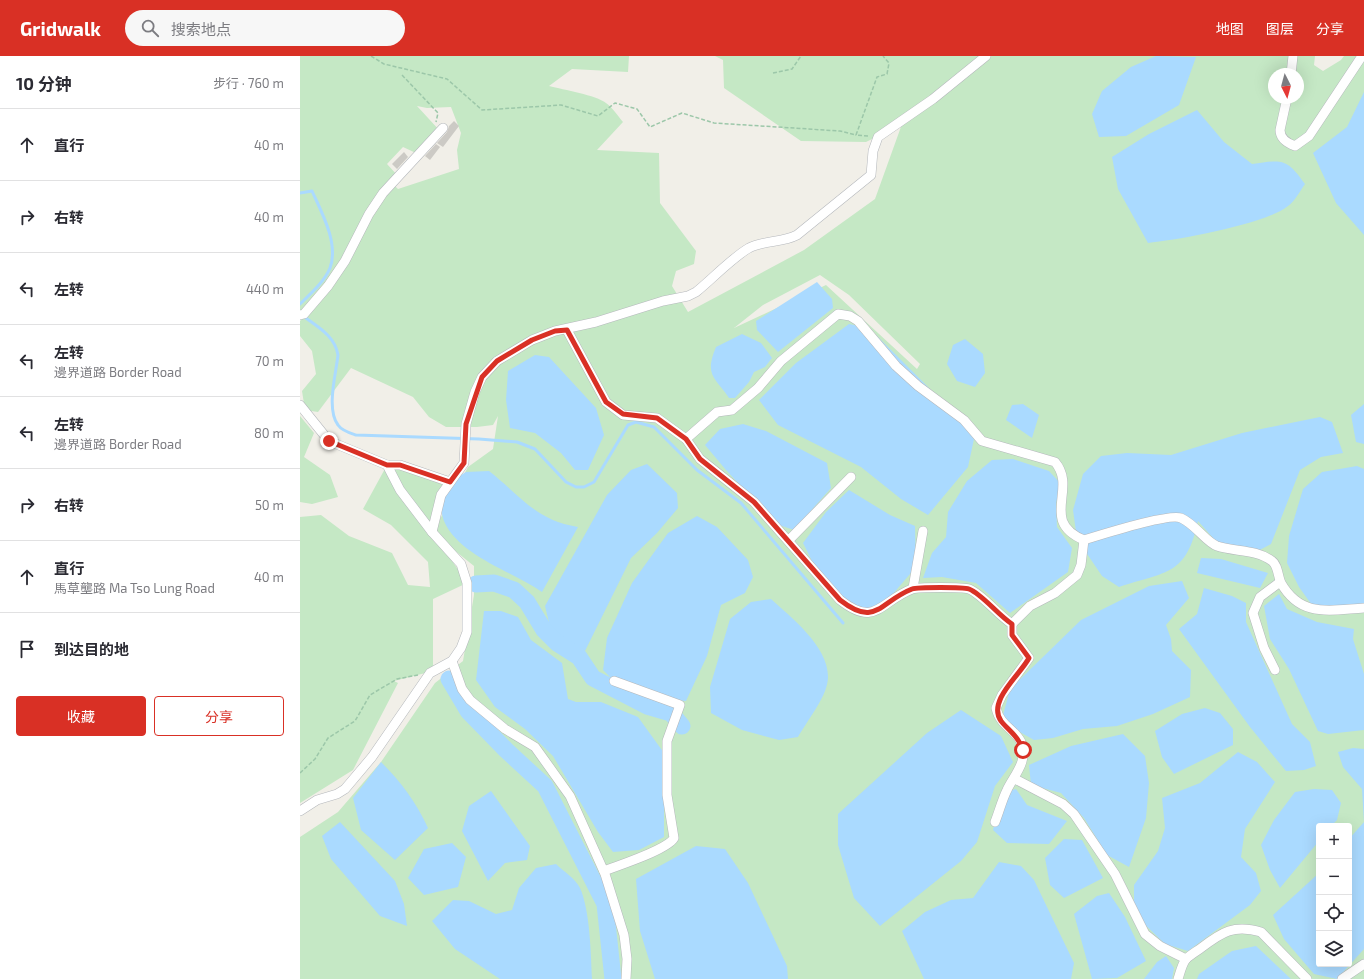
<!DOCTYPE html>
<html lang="zh">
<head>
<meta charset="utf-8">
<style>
	body { margin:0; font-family:"Exo 2","Noto Sans SC",sans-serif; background:#f7f7f7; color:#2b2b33 }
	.controls { position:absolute; right:12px; bottom:12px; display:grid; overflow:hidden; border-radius:4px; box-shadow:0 4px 16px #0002 }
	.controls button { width:36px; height:36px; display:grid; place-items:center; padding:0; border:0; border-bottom:1px solid #e1e1e2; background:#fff; color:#2b2b33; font:20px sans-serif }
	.compass { position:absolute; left:968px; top:12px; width:36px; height:36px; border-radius:50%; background:#fff; box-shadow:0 4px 16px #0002; rotate:174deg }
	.stop { position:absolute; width:12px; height:12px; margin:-9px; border:3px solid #d93025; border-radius:50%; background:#fff }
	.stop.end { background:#d93025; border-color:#fff; box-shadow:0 1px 4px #0008 }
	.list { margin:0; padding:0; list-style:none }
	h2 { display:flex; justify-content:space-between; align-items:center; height:52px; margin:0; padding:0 16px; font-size:17px }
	h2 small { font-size:13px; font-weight:400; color:#7c7c81 }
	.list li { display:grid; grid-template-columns:26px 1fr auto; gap:12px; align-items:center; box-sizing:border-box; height:72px; padding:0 16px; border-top:1px solid #e1e1e2 }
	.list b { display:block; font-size:15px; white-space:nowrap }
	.list p { margin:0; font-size:13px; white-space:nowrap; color:#7c7c81 }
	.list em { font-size:13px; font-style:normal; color:#7c7c81 }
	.actions { display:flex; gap:8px; padding:12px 16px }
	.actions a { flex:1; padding:9px 0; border:1px solid #d93025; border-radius:4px; text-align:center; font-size:14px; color:#d93025 }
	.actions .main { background:#d93025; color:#fff }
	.icon { flex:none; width:22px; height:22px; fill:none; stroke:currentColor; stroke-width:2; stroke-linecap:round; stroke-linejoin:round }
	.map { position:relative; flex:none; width:1064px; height:923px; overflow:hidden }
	header { display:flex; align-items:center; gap:24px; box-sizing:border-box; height:56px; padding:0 20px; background:#d93025; color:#fff }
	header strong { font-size:19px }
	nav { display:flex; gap:22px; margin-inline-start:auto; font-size:14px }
	.search { width:280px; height:36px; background:#f7f7f7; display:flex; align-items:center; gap:10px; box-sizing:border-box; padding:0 14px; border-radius:22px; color:#7c7c81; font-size:15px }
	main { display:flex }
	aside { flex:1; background:#fff }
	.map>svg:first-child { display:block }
</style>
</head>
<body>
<header>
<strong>Gridwalk</strong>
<div class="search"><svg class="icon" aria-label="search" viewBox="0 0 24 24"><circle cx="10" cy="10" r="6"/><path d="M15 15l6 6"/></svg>搜索地点</div>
<nav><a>地图</a><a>图层</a><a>分享</a></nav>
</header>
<main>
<aside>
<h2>10 分钟<small>步行 · 760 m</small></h2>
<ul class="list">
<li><svg class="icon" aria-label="ahead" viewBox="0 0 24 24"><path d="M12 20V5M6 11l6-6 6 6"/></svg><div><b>直行</b></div><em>40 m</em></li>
<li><svg class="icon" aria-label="right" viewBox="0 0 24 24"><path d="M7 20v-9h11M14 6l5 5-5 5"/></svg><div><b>右转</b></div><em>40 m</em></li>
<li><svg class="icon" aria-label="left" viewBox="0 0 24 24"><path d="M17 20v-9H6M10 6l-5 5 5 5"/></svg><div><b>左转</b></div><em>440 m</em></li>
<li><svg class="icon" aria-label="left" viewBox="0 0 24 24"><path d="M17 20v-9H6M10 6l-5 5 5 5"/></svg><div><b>左转</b><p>邊界道路 Border Road</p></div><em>70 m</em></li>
<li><svg class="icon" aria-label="left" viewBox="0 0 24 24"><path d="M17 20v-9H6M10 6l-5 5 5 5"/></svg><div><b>左转</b><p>邊界道路 Border Road</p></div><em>80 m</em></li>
<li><svg class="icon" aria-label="right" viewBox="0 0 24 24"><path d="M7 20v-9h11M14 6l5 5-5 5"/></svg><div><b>右转</b></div><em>50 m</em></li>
<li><svg class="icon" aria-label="ahead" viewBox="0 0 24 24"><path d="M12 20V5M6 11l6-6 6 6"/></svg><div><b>直行</b><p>馬草壟路 Ma Tso Lung Road</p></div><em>40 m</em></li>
<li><svg class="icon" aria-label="arrive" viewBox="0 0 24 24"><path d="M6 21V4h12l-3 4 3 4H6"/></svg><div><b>到达目的地</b></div></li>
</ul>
<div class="actions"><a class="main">收藏</a><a>分享</a></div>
</aside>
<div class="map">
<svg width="1064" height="923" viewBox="0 0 1064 923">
	<rect width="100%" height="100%" fill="#f1efe8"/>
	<g fill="#c5e8c5" fill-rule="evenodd">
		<path d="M0 0H329L328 16 272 13 249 30C264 34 296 39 306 47 313 52 318 60 323 66L297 94 359 97 360 147 396 195 394 208 376 215 372 230 388 256 504 194 575 143 602 68 566 86 501 85 424 32 423 4 415 0H1015L1014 9 1023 15 1041 4 1044 0H1064V923H0V781L38 756 81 706 135 627 163 605 174 539V510L134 478 167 527 133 543V615L94 625 98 627 53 714 0 747V461L21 459 49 480 92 497 108 529 130 531 128 506 91 469 63 453 87 409 144 424 133 476 168 411 193 393 198 360 193 369 177 371H146L129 361 113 341 51 312 18 356 5 354 2 335 16 318 12 295 0 280V265L4 261 0 257ZM974 18H998V42H974ZM117 50 127 52 151 51 161 77 157 94 159 113 98 133 92 127 98 120 87 108 103 91 118 98 140 75ZM520 219 549 239 620 308 617 313 526 229 434 272 463 249ZM1019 770H1049V908H1019Z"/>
		<polygon points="0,360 14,377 4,401 30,419 38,441 12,448 0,446"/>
	</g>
	<g fill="#aadaff">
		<polygon points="856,0 896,1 879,49 826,80 799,81 792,58 802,35 831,11"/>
		<polygon points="1064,36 1064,179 1036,147 1013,97 1047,71"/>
		<path d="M897 54 924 86 952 108C982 104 986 101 1005 128 1000 135 995 145 988 150 966 168 878 184 848 187L818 133 812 101 849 78Z"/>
		<polygon points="517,226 532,243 533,252 478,296 457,274 456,265"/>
		<polygon points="549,268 569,272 648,351 674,383 668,411 628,459 601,443 561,411 478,369 459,344 496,307"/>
		<path d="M442 278 461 287 472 302 465 311 454 316 449 326 435 342H429C415 321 404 320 416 291Z"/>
		<polygon points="665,283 683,298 685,317 675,331 657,325 647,308 653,289"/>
		<polygon points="235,299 249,301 296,352 304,379 288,414 275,414 261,397 235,377 210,372 206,344 208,315"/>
		<polygon points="723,348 739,359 732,382 706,364 712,349"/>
		<polygon points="1064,348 1064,388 1056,386 1051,359"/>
		<path d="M1020 361 1032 366 1043 397 1021 401 1000 414 971 488 956 496 932 497 913 482 898 465C886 520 867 515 819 531L802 520 777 483 773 454 783 418 801 400 827 397 871 399 942 377Z"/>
		<polygon points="443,368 466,375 527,407 531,432 494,474 476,468 426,414 405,389 420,373"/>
		<polygon points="713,403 749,415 760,427 756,448 757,471 772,492 768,516 710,557 676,527 642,521 623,522 632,497 646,481 648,456 667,425 692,404"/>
		<polygon points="347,408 377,437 378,452 357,477 331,502 285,595 251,575 245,550 307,439 331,414"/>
		<polygon points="1057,410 1064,413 1064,549 1014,552 999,531 987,507 989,480 1003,433 1022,416"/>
		<path d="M189 415C221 440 235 464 278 471L242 536C212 515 159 500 144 465 140 456 142 441 142 431L166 416Z"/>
		<polygon points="549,434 590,459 615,470 616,511 592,539 565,558 521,523 503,487 526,456"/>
		<polygon points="397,460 417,471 448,504 453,521 445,537 421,549 407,600 386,645 357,643 319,630 303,614 307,582 332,527 368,477"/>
		<polygon points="901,502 921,503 968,517 960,532 897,517"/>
		<polygon points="882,525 889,542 866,569 871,583 872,595 891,614 890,641 853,658 817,670 783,673 753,682 734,684 718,675 702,663 710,633 781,564 849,530"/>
		<polygon points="904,532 932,540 946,547 946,566 992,668 1010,686 1016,710 1004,714 986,715 950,671 879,573 897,558"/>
		<polygon points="979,538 987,553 1017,566 1054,573 1053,583 1064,618 1064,674 1028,678 1018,675 989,613 970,583 964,550"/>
		<path d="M471 543C493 563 538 598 526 632 522 646 506 667 498 681L479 684 442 674 411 657 410 631 430 563 451 546Z"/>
		<polygon points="184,555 201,555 218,561 231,584 262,607 268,643 276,646 301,646 338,661 364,697 364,781 339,794 313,796 298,776 253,700 225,673 195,651 176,624"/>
		<polygon points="905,652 920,657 933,673 933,689 874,718 862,701 855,675 882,658"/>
		<polygon points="661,654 701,680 713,706 695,730 677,786 661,805 580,870 554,842 538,789 538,758 627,677"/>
		<polygon points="823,678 845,700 849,727 846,762 829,811 807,799 784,762 761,737 731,729 729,709 771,690"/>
		<polygon points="1053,692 1064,693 1064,893 1037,923 1014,918 984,883 973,859 1019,817 1019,908 1049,908 1049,783 1064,766 1062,733 1043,711 1038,696"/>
		<polygon points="938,696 957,706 975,726 945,773 941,801 956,817 961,835 950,849 888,895 865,888 834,858 834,829 858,795 865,772 862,742 900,727"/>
		<path d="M81 706C101 726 116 746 128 772L95 804 61 774 53 742Z"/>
		<polygon points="716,733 727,749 767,765 749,788 707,787 693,774 702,737"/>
		<polygon points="1014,733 1032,734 1041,747 1037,764 1031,770 1019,770 1019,785 980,832 970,814 961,789 974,764 995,736"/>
		<polygon points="191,735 230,790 227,804 205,807 188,825 162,775 169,750"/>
		<polygon points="40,766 95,825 104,848 107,870 80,860 31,803 22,780"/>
		<polygon points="764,783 782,784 803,822 764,842 750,829 745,802"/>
		<polygon points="152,787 166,801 158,831 124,839 108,822 124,793"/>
		<polygon points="396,790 425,793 448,827 487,910 488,923 355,923 340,875 336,823"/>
		<polygon points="699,806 721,810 734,824 774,907 771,923 624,923 602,875 625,856 651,844 673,842"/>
		<path d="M256 808C263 815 276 823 280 832 290 854 291 898 292 923H200L155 893 132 865 153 844 169 845 196 858 212 854 219 832 236 812Z"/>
		<polygon points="809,837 825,861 846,905 817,922 792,923 774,858 797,840"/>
		<polygon points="956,890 991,923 897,923 899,918 932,895"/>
		<polygon points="866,900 874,912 872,923 844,923 857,906"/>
	</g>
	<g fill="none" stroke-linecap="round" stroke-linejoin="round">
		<g stroke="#aadaff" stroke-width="3">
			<path d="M0 137 12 135C22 157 39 188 30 212 25 225 10 238 0 248"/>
			<path d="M3 260C18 271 35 280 38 299 36 318 26 353 38 369 42 375 50 377 56 379L179 383 217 386 235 393 266 426 276 431H284L294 426 328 369 336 366 354 371 397 414 441 447 543 567"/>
		</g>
		<g stroke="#aadaff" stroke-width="17">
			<polyline points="176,528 194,527 214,534 227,546 244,574 257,587 279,601 293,622 347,650 371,657 382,670"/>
			<polyline points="149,623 168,655 206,694 245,730 305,848 313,923"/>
		</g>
	</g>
	<g fill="#cccac5">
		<polygon points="154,65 159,70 143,91 137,87 147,76 149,70"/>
		<polygon points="136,88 140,91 130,104 125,100"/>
		<polygon points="104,96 108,101 97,113 92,108"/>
	</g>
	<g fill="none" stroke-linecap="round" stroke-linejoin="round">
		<defs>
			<g id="minor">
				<polyline points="991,18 993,0"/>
				<path d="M987 42 980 74C980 83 987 87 995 90L1009 80 1062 0"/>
				<polyline points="0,259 4,258 28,230 45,205 69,158 83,137 143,72"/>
				<path d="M267 274 306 346 323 359 357 362 386 383 400 403 454 446 540 544C576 572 579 546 612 533 618 531 663 531 669 533 682 538 698 559 712 568V579L729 602 702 639 696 652C700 670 715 673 721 686 729 705 714 719 707 734 702 744 699 756 695 766"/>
				<polyline points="0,349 29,385 87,409 100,434 132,476"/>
				<path d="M386 383 417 356 432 354 458 332 481 305 538 258 550 260 558 265 596 310 618 330 664 364 682 385 755 406C778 433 739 465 784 484 800 479 869 457 881 462 895 468 906 486 917 490 935 496 956 493 972 505 978 509 978 521 981 527 1001 562 1029 554 1064 552"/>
				<polyline points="87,409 100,409 150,426"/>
				<polyline points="489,484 551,421"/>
				<polyline points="613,532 623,475"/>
				<polyline points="712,568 730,550 755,537 777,519 781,509 784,484"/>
				<polyline points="152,605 162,633 170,644 205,673 235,691 270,740 305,818 324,879 327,903 326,923"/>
				<polyline points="975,614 964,592 953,557 960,541 980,526"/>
				<polyline points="715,723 763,748 774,758 815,818 845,878 860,890 886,903"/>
				<path d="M0 755 17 744 37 738 45 733 72 701 130 617 152 605 161 592 167 576V527L161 508 132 476 141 439 164 407 166 368 175 336 182 321 197 305 232 284 255 275 296 266 363 245 388 240 396 236C411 224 433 201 449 192 464 184 482 187 497 179L571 119 573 95 578 81 633 43 686 0"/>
				<path d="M304 815C319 809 367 794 374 782L367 739V685L380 649 314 625"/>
				<path d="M878 923C880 917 882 908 886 903 890 899 897 895 901 892 922 876 934 868 961 876L1007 923"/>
				<polyline points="1042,923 1064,908"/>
			</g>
		</defs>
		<use href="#minor" stroke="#b5b8bc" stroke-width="10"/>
		<g stroke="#9cc7a9" stroke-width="1.5" stroke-dasharray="4 2" stroke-linecap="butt">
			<polyline points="71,0 84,8 147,23 182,54 261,49 298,60 315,47 337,53 350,71 382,57 414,67 540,75 556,79"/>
			<polyline points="473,17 492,13 501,0"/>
			<polyline points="102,19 138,57 136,66"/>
			<polyline points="568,80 556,79 577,21 587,18 589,7 583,0"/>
			<polyline points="0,717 15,703 28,682 55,665 70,639 97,623 118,619"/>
		</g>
		<use href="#minor" stroke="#fff" stroke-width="9"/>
	</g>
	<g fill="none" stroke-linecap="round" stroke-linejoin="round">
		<path stroke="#d93025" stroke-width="5" d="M29 385 87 409H100L150 426 164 407 166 368 182 321 197 305 232 284 255 275 267 274 306 346 323 358 357 362 386 383 400 403 454 446 540 544C576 572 579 546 612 533 618 531 663 531 669 533 682 538 698 559 712 568V579L729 602C720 619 687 645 701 665 709 675 719 681 723 694"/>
	</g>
</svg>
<div class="controls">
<button>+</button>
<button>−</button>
<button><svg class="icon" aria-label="locate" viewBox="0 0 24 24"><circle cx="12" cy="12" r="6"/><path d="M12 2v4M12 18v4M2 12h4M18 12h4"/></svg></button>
<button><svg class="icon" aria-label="layers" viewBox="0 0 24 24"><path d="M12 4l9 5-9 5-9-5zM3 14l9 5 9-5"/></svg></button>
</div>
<svg class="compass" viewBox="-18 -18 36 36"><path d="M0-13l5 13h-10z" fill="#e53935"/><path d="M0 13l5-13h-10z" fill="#7c7c81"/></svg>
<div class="stop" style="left:723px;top:694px"></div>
<div class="stop end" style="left:29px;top:385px"></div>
</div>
</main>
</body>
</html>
